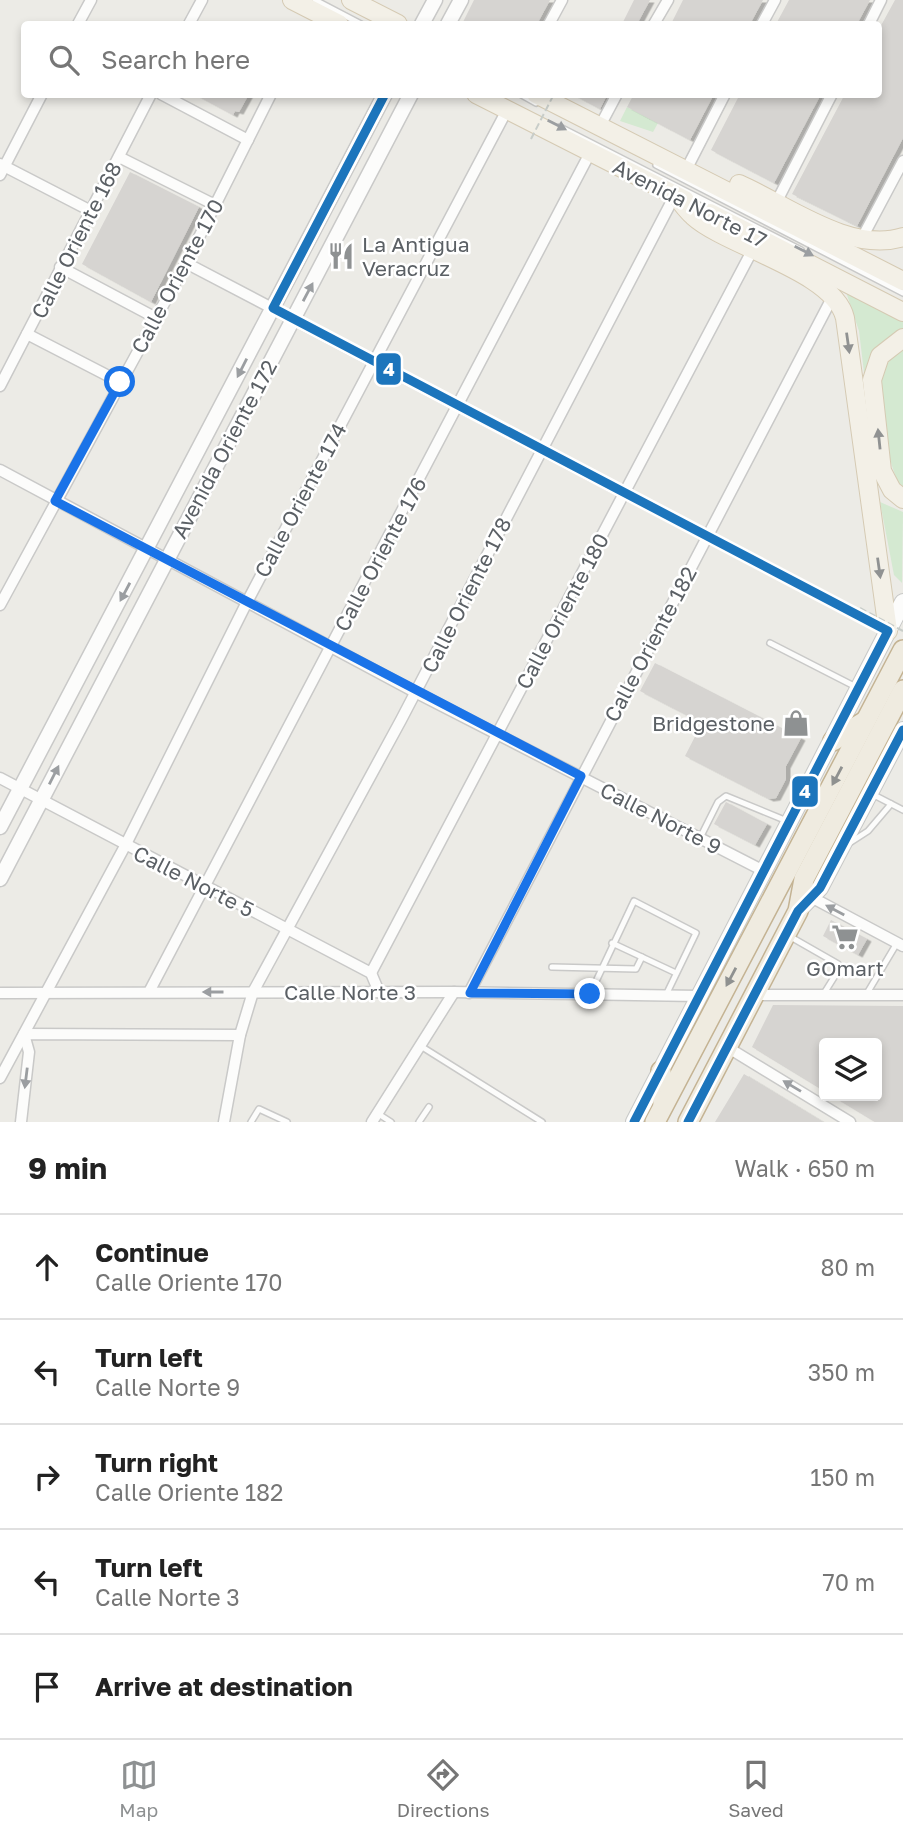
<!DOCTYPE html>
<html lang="en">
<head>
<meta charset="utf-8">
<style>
	body { margin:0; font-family:"Golos Text",sans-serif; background:#f6f6f6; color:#222 }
	.controls { position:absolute; right:21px; bottom:21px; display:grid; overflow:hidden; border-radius:7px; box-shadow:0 4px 10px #0003 }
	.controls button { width:63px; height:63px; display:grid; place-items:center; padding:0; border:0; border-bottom:2px solid #e0e0e0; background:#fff; color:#222; font:35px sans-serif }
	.stop { position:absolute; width:21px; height:21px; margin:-16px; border:5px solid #1a73e8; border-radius:50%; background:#fff }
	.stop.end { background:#1a73e8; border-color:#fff; box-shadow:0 2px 7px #0008 }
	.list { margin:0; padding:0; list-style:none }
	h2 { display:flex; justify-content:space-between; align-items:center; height:91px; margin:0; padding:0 28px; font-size:30px }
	h2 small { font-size:23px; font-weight:400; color:#767676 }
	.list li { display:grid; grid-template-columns:46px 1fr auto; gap:21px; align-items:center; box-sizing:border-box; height:105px; padding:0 28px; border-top:2px solid #e0e0e0 }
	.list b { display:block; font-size:26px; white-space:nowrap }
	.list p { margin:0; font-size:23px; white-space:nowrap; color:#767676 }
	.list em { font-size:23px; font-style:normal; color:#767676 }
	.icon { flex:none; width:38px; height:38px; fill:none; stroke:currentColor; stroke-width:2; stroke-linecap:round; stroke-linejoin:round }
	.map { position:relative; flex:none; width:903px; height:1122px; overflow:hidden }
	.search { position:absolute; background:#fff; box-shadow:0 4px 10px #0003; left:21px; right:21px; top:21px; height:77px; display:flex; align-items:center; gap:18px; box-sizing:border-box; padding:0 24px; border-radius:7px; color:#767676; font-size:26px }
	.sheet { height:616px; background:#fff }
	nav { display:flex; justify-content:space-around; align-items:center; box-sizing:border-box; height:98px; border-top:2px solid #e0e0e0; background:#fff; font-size:19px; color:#767676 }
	nav a { display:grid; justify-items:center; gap:4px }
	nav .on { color:#8e9192 }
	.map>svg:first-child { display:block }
</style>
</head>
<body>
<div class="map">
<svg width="903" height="1122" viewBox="0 0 903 1122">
	<defs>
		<filter id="shadow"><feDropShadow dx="4.5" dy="2.5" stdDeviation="0" flood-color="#0004"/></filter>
	</defs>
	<rect width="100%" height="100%" fill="#ecebe6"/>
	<g fill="#d4e9d1">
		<polygon points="627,107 658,123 653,132 620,121"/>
		<polygon points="844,286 903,317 903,333 865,381 859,331"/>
		<path d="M903 350V489C888 473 876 397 882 375 885 364 893 356 903 350Z"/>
		<polygon points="880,502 903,512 902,583 894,575"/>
	</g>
	<g fill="#d6d4d1" filter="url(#shadow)">
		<polygon points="474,0 550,0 537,24 462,24"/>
		<polygon points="634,0 650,0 637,24 622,24"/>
		<polygon points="683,0 763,0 750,24 671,24"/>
		<polygon points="789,0 870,0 857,24 776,24"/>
		<polygon points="895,0 903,0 903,138 857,226 792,194 845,94 878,94 878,31"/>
		<polygon points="194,94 249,94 239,112 235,111 233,115"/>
		<polygon points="572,94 601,94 606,97 600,109"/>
		<polygon points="634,94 714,94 690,140 627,107"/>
		<polygon points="740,94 821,94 774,183 711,150"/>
		<polygon points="130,172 199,207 151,302 82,264"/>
		<polygon points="655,663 801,738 786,766 786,779 776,798 769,799 685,756 702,723 640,691"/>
		<polygon points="726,802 767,824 755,845 714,824"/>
		<polygon points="831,920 867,939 858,955 823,936"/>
		<polygon points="773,1005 903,1006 903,1122 875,1122 832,1096 877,1096 877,1043 824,1043 824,1091 752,1047"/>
		<polygon points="744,1074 823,1122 715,1122"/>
	</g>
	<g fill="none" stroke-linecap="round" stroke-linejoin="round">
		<defs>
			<g id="service">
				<polyline points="315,0 361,24"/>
				<polyline points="520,94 536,103"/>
				<polyline points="560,127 801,250"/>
				<polyline points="656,165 903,293"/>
				<polyline points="770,643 858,688"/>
				<polyline points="872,794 903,810"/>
				<polyline points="700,838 718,802 726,796 787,821"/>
				<polyline points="851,842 868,831 891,804"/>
				<polyline points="789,936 838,964 838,971 823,995"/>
				<polyline points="612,943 676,973"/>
				<polyline points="552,967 636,969 642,957"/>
				<polyline points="590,994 634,901 696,933 666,995"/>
				<polyline points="866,995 897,943"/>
				<polyline points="419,1045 542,1122"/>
				<polyline points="377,1113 391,1122"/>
				<polyline points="251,1122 259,1109 287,1122"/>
				<polyline points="419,1122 429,1107"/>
			</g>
			<g id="minor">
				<polyline points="78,24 91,0"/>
				<polyline points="189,24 202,0"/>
				<polyline points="549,24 562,0"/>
				<polyline points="654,24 668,0"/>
				<polyline points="762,24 775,0"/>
				<polyline points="869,24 881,0"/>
				<polyline points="161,94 248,140"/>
				<polyline points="600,126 617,94"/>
				<polyline points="119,157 215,205"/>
				<polyline points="0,164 89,210"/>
				<polyline points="686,170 725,94"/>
				<polyline points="0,175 42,94"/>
				<polyline points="777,201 832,94"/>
				<polyline points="861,240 903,161"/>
				<polyline points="186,263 888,631"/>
				<polyline points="60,267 156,318"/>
				<polyline points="27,334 120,382"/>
				<polyline points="0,386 151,94"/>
				<polyline points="0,470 415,692 764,871"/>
				<polyline points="0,605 186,263 271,94"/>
				<polyline points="0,778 371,973 379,992"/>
				<polyline points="811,897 903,946"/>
				<polyline points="371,973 753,249"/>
				<polyline points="149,992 590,153"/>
				<polyline points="0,993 454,992 699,996"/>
				<polyline points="469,993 833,296"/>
				<polyline points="754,995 903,995"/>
				<polyline points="727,1047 850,1122"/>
				<polyline points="0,1078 125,846 247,602 507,110"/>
				<polyline points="21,1122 29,1052 24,1034 240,1035"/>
				<polyline points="224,1122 240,1035 253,992 401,720 675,195"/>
				<polyline points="372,1122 454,992"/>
			</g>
			<g id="tertiary">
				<polyline points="422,24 435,0"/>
				<polyline points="448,24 461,0"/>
				<polyline points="0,827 385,94"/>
				<polyline points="0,879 411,94"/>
			</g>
			<g id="secondary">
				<polyline points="798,911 820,888 903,730"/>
				<polyline points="634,1122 903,602"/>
			</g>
			<g id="primary">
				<polyline points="292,0 339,24"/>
				<polyline points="351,0 398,24"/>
				<polyline points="476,94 685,200"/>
				<polyline points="536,94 903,281"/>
				<path d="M739 184C787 205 850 254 903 237"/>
				<path d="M675 195C681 202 686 210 693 216 727 247 834 271 845 318L888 631"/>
				<polyline points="710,213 903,312"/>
				<polyline points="903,338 880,356 872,380 882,471 892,490 903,499"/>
			</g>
			<g id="motorway">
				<polyline points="833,741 865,721"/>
				<polyline points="661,1071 663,1104"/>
				<polyline points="655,1122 903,650"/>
				<polyline points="688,1122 798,911 804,879 903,690"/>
			</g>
		</defs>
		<use href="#service" stroke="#c9c9c8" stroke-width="8"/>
		<use href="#minor" stroke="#c9c9c8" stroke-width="13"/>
		<use href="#tertiary" stroke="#c9c9c8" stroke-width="17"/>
		<use href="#secondary" stroke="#c7c8c7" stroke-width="18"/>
		<use href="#primary" stroke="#d5cab3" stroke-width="20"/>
		<use href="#motorway" stroke="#c4b393" stroke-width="22"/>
		<use href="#service" stroke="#fcfcfb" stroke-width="5"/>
		<use href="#minor" stroke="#fcfcfb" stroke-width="10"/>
		<use href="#tertiary" stroke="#fcfcfb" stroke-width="14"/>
		<use href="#secondary" stroke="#fcfcfb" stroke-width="16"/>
		<use href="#primary" stroke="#f3f0e7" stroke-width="18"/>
		<use href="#motorway" stroke="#efebe0" stroke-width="19"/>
		<g stroke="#c8cdc9" stroke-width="2" stroke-dasharray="7 3.5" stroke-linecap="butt">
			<polyline points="531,139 554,94"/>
			<polyline points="860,608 903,631"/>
		</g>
		<defs>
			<g id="bus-1">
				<polyline points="385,94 273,308 888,631 634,1122"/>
				<polyline points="688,1122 798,911 820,888 903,730"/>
			</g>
		</defs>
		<use href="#bus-1" stroke="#fff" stroke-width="14"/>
		<use href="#bus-1" stroke="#1c75bc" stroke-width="9"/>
	</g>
	<defs><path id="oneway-solid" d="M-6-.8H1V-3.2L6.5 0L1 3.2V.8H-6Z" transform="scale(1.75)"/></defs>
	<g fill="#9b9ea1">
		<use href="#oneway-solid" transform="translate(557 125) rotate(27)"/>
		<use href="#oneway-solid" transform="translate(804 251) rotate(27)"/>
		<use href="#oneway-solid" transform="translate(308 292) rotate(-62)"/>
		<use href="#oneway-solid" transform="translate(242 368) rotate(117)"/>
		<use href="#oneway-solid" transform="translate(125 592) rotate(118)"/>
		<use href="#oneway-solid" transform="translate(54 775) rotate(-63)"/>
		<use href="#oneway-solid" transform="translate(835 910) rotate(-152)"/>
		<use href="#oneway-solid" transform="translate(213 992) rotate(-180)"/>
		<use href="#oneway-solid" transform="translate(26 1078) rotate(97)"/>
		<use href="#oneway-solid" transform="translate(792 1086) rotate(-149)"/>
	</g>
	<g fill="#909292">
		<use href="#oneway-solid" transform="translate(848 343) rotate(82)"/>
		<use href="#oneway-solid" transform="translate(879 439) rotate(-96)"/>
		<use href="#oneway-solid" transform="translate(879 568) rotate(82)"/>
	</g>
	<g fill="#8f9190">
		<use href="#oneway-solid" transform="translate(837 776) rotate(118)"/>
		<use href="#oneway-solid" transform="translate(731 977) rotate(118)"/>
	</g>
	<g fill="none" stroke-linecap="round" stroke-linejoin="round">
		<polyline stroke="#1a73e8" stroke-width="9" points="120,382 55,501 581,776 470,993 590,994"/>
	</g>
	<defs>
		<symbol id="restaurant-bare" viewBox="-9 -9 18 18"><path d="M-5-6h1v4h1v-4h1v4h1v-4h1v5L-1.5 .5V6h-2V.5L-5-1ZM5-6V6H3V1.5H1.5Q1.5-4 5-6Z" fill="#8e9192" stroke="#fff" stroke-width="2.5" paint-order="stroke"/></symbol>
		<symbol id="shop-bare" viewBox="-9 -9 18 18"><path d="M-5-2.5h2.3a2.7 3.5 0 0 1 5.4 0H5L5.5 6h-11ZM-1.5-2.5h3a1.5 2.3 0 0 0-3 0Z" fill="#8e9192" stroke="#fff" stroke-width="2.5" paint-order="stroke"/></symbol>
		<symbol id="supermarket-bare" viewBox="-9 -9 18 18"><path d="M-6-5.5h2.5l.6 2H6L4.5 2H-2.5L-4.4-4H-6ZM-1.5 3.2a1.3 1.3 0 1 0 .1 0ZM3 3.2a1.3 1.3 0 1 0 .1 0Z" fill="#8e9192" stroke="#fff" stroke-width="2.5" paint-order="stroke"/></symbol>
	</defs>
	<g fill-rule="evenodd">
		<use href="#restaurant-bare" x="322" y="237" width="38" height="38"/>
		<use href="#shop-bare" x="777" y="704" width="38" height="38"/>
		<use href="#supermarket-bare" x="826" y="918" width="38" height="38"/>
	</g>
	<g text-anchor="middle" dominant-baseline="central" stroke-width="5" stroke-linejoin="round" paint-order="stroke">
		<g font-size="21" fill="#5b6065" stroke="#fff">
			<text transform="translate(690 203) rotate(27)">Avenida Norte 17</text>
			<text transform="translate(76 240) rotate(-63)">Calle Oriente 168</text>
			<text transform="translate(177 276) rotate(-62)">Calle Oriente 170</text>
			<text transform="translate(224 449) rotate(-62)">Avenida Oriente 172</text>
			<text transform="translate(300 500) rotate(-62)">Calle Oriente 174</text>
			<text transform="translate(380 554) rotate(-62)">Calle Oriente 176</text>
			<text transform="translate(466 595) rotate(-63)">Calle Oriente 178</text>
			<text transform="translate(562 611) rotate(-62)">Calle Oriente 180</text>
			<text transform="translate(650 644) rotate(-62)">Calle Oriente 182</text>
			<text transform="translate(661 818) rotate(27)">Calle Norte 9</text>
			<text transform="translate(194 881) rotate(27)">Calle Norte 5</text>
			<text x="350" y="992">Calle Norte 3</text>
		</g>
		<g font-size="21" fill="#5b6065" stroke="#fff" text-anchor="start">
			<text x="362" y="244">La Antigua<tspan x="362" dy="24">Veracruz</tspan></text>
			<text x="775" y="723" text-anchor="end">Bridgestone</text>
			<text x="845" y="968" text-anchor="middle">GOmart</text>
		</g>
	</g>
	<g stroke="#fff" stroke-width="2.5">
		<rect x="375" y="352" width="27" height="34" rx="7" fill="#1c75bc"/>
		<rect x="791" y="775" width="28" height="33" rx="7" fill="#1c75bc"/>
	</g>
	<g font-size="19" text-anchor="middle" font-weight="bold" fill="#fff">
		<text x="389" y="376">4</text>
		<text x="805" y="798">4</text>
	</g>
</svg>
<div class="controls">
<button><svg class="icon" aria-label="layers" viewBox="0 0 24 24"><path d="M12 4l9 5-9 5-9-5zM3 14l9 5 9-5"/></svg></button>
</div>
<div class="stop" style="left:120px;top:382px"></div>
<div class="stop end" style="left:590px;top:994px"></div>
<div class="search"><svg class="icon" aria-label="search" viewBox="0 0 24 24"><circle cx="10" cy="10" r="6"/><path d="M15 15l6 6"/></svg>Search here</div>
</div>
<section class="sheet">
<h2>9 min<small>Walk · 650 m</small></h2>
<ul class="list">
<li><svg class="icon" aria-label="ahead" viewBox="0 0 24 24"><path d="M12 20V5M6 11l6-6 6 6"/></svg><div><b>Continue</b><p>Calle Oriente 170</p></div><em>80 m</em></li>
<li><svg class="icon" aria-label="left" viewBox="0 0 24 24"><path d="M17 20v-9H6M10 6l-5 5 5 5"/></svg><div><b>Turn left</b><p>Calle Norte 9</p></div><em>350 m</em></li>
<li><svg class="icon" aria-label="right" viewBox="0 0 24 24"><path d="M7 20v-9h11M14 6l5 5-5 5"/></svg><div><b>Turn right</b><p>Calle Oriente 182</p></div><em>150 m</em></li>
<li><svg class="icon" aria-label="left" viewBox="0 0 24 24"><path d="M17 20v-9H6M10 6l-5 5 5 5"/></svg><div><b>Turn left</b><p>Calle Norte 3</p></div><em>70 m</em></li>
<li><svg class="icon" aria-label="arrive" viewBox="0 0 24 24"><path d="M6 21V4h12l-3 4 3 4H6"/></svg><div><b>Arrive at destination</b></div></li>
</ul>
</section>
<nav>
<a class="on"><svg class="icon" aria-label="map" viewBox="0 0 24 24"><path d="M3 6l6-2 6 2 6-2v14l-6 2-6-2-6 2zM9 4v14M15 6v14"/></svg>Map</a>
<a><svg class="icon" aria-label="directions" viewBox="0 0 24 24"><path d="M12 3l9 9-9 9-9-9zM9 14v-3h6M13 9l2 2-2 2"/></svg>Directions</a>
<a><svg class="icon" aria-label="saved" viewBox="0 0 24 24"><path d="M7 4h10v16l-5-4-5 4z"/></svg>Saved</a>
</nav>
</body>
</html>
